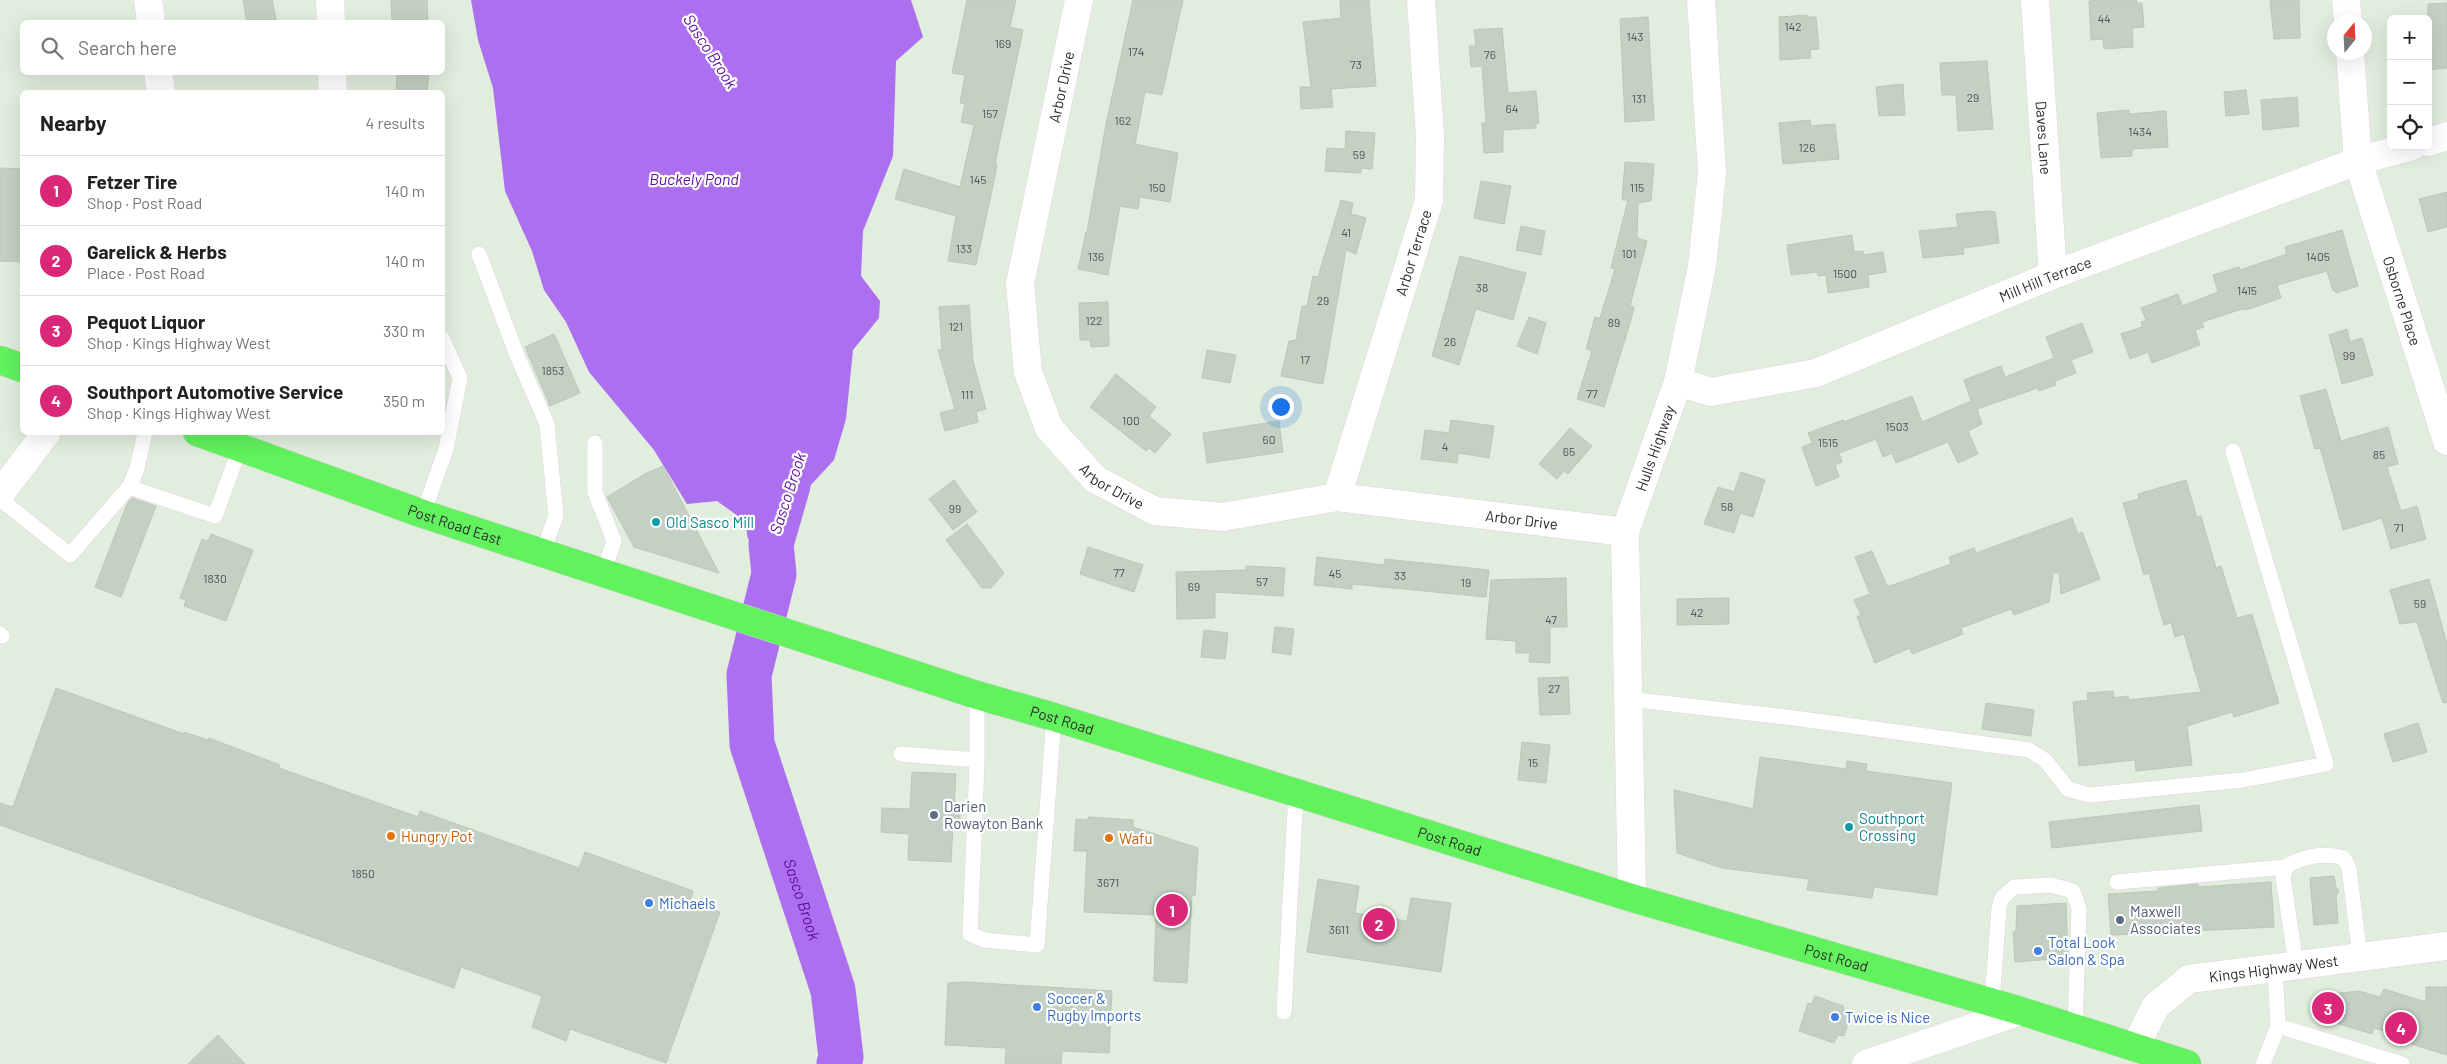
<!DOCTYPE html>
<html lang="en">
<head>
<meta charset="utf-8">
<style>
	body { margin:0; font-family:Barlow,sans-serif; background:#f2f2f2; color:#222 }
	.controls { position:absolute; right:15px; top:15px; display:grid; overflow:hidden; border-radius:8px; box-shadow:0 5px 20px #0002 }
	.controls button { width:45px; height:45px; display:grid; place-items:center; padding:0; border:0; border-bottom:1px solid #e0e0e0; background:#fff; color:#222; font:25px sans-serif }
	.compass { position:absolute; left:2327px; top:15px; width:45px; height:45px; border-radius:50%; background:#fff; box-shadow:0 5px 20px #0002; rotate:18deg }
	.you { position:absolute; left:1280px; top:406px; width:18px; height:18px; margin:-12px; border:4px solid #fff; border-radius:50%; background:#1a73e8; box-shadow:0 0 0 8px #1a73e833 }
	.badge { display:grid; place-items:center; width:32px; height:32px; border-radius:50%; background:#db2777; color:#fff; font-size:16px; font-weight:700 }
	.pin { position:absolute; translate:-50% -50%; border:2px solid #fff; box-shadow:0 1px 5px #0006 }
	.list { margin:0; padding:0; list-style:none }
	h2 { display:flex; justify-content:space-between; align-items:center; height:65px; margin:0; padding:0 20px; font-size:21px }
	h2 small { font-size:16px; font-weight:400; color:#767676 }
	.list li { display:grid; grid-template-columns:32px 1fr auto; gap:15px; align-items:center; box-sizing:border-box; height:70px; padding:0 20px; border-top:1px solid #e0e0e0 }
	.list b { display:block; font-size:19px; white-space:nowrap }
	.list p { margin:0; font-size:16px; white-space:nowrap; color:#767676 }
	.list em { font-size:16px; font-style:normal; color:#767676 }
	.icon { flex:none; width:28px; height:28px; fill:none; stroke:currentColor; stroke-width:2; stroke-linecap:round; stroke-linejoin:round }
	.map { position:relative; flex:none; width:2447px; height:1064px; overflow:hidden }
	.search { position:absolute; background:#fff; box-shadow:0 5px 20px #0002; left:20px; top:20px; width:425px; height:55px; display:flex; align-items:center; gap:12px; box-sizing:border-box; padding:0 18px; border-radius:8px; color:#767676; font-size:19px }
	.panel { position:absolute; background:#fff; box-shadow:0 5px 20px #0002; left:20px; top:90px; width:425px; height:345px; border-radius:8px }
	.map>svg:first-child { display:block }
</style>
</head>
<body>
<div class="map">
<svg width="2447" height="1064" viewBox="0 0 2447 1064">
	<rect width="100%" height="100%" fill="#e1eddd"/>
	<polygon fill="#ac6ff0" points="471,0 911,0 923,37 896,61 893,156 863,231 861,276 880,301 879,318 853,350 846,419 834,460 809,487 783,537 771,544 748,539 745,521 717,501 687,504 654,450 589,372 566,322 544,290 532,251 505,191 493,88 478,40"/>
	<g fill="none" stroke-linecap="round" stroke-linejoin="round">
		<path stroke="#ac6ff0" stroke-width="45" id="s1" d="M788 485 771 544 774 574 749 675 752 744 833 990 841 1057 839 1064"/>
	</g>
	<g fill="#c4d0c3" stroke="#b9c9b7">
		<polygon points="243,0 272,0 277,22 247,22"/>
		<polygon points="391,0 427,0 428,22 392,22"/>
		<polygon points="967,0 1016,0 1010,27 1023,30 995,164 997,164 995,176 976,265 948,261 956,216 895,199 904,169 960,187 974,125 961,122 965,104 960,103 965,75 952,73"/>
		<polygon points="1133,0 1183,0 1162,95 1145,92 1135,144 1178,153 1170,202 1140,197 1138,209 1120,206 1108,275 1078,269 1086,232 1087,232 1106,124"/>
		<polygon points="1340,0 1369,0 1376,86 1331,89 1333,107 1301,109 1300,87 1311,87 1303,22 1341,18"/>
		<polygon points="2100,0 2136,0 2137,3 2142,3 2144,27 2132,28 2133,47 2104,49 2103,39 2091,40 2089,1"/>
		<polygon points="2270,0 2299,0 2300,38 2274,39"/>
		<polygon points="2447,3 2447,68 2428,70 2428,4"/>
		<polygon points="1808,15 1808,17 1816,17 1819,49 1810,50 1811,58 1780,60 1779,17"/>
		<polygon points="1648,17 1654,120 1625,122 1620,19"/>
		<polygon points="1502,28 1508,93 1536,91 1539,123 1536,123 1536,128 1503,130 1503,152 1484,153 1482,123 1486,123 1482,66 1471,67 1469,46 1476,46 1474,30"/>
		<polygon points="1987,61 1993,129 1958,131 1956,95 1942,95 1940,63"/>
		<polygon points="397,72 429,72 427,92 396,92"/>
		<polygon points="1903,84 1905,115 1879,116 1876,87"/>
		<polygon points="2246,90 2249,114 2226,116 2224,92"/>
		<polygon points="2297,97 2299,126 2263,130 2261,100"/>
		<polygon points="2129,110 2129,114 2166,111 2168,147 2132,149 2132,156 2101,158 2097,113"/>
		<polygon points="1810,120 1811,126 1835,124 1839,159 1783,164 1779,123"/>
		<polygon points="1346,131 1375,133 1372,169 1361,168 1361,173 1325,171 1327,148 1345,149"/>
		<polygon points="1625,162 1654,164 1651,201 1638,203 1637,238 1647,241 1630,306 1634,307 1631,320 1604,407 1577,399 1592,351 1586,349 1595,317 1600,318 1615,269 1611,268 1628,200 1622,200"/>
		<polygon points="0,168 22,169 22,262 0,261"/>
		<polygon points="1481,181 1511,186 1504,224 1474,218"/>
		<polygon points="2447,192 2447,227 2428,232 2419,199"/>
		<polygon points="1341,200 1353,203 1351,214 1366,218 1356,254 1346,250 1323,384 1281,376 1289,341 1296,340 1302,306 1307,306 1313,276 1318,277"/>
		<polygon points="1987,211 1995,212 1999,243 1963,248 1964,254 1923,258 1919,231 1958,227 1956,214"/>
		<polygon points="1521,226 1545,231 1541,255 1516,250"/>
		<polygon points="2342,230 2358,286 2336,293 2335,290 2333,291 2327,271 2277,285 2281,298 2246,310 2242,309 2202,322 2204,327 2195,330 2200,345 2152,363 2148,352 2130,359 2121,334 2142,327 2141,322 2146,320 2141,308 2178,294 2182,306 2218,292 2213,275 2239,267 2240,270 2287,254 2285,247"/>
		<polygon points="1852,235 1854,252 1863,251 1864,255 1883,252 1886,272 1868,275 1869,287 1828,293 1826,275 1818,276 1817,272 1791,275 1787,245"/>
		<polygon points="1460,256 1526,273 1513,320 1476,309 1459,365 1432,356"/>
		<polygon points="1108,302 1109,346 1091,347 1090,340 1080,340 1079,303"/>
		<polygon points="969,305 973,361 986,409 976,412 978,422 945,431 940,413 955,409 938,350 942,350 939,307"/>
		<polygon points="1529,317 1546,323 1537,354 1517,346"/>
		<polygon points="2082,323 2093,352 2071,360 2076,373 2055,381 2056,385 2039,391 2038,388 1977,409 1982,424 1968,431 1978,454 1958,463 1948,442 1896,463 1892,453 1883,457 1876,439 1839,453 1842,462 1835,465 1839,477 1816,486 1802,447 1812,443 1808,433 1843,420 1844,422 1912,396 1922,422 1971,401 1964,380 2001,366 2005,377 2054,358 2046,337"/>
		<polygon points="2347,329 2350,342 2362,338 2373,375 2342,384 2329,335"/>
		<polygon points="554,334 580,393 550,406 525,347"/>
		<polygon points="1207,350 1236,355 1230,383 1202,378"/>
		<polygon points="1116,374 1156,407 1149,416 1171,434 1155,453 1149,448 1146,451 1090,407"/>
		<polygon points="2326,389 2341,441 2388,427 2398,464 2387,467 2401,511 2417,506 2426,539 2391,549 2382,518 2343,530 2323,458 2320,448 2315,449 2300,396"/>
		<polygon points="1451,420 1494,426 1489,458 1458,453 1457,463 1421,459 1425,430 1449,433"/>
		<polygon points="1279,421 1283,452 1207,463 1203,433"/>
		<polygon points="1570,428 1592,446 1568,474 1564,471 1557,479 1539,464"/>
		<polygon points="663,466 719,573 634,547 607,497 645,474"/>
		<polygon points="1741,472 1765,480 1753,517 1740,513 1734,533 1704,524 1718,487 1734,492"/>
		<polygon points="954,480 977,512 953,530 929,499"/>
		<polygon points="2186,480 2197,517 2201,516 2216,568 2221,566 2237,618 2252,614 2279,703 2234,717 2232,712 2187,726 2192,765 2136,771 2135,760 2079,766 2073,702 2088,700 2087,693 2113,691 2114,698 2128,696 2129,700 2201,692 2184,634 2175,637 2171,623 2164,625 2149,573 2144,575 2123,503 2139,499 2138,494"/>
		<polygon points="132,498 156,506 121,597 95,587 127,504"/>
		<polygon points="2072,518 2078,534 2082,532 2100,579 2061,594 2059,573 2053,573 2049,602 2014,615 2011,609 1961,628 1963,634 1912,654 1910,648 1875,663 1857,617 1861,615 1854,600 1870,594 1855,557 1872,551 1887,586 1890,586 1951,564 1949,557 1974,548 1976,553"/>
		<polygon points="967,524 1004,573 991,588 982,588 946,540"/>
		<polygon points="211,534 253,550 226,621 184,606 186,600 180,598 202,539 208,541"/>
		<polygon points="1088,547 1143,565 1134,592 1080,574"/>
		<polygon points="1317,557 1384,565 1385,559 1489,570 1486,597 1352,584 1352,589 1314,585"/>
		<polygon points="1246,566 1285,568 1283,596 1215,592 1215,618 1177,619 1176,572 1246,570"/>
		<polygon points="1566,578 1567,627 1550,627 1550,663 1529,662 1530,653 1516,653 1516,641 1486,639 1491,580"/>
		<polygon points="2429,579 2447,644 2447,702 2443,703 2417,622 2400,624 2390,590"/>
		<polygon points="1729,598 1729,624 1677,625 1677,599"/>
		<polygon points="1275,627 1294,629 1291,655 1272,652"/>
		<polygon points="1204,630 1228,633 1225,659 1201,657"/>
		<polygon points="1568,677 1570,714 1540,715 1538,678"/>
		<polygon points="56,688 184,734 184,732 208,740 209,738 280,765 279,768 418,817 420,811 579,868 585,852 693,891 690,902 720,912 666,1063 570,1029 566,1041 532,1027 542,996 461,967 454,988 0,825 0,803 13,807"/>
		<polygon points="1986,703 2034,710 2031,736 1982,729"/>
		<polygon points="2418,723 2427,752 2393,762 2384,734"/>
		<polygon points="1522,742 1550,745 1546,783 1518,780"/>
		<polygon points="1760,757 1846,769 1847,761 1867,764 1866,771 1952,783 1937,895 1874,887 1872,898 1807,890 1809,879 1722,868 1677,853 1674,790 1753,809"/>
		<polygon points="912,772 956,774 954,809 960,809 960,828 953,828 951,862 908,860 909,834 881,832 882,808 910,809"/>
		<polygon points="2199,805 2202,831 2052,848 2049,822"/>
		<polygon points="1088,817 1133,820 1133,827 1198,848 1195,896 1192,895 1187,983 1154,981 1156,915 1084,912 1087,851 1074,851 1076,819 1088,820"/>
		<polygon points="2334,876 2336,887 2339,891 2336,896 2338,923 2314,925 2310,878"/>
		<polygon points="1318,879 1359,886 1355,913 1407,921 1411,898 1451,903 1441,972 1307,952"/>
		<polygon points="2271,882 2274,927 2111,935 2108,894 2158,891 2158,888 2198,884 2198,887"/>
		<polygon points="2066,903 2068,958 2015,962 2013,932 2016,931 2017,906"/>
		<polygon points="966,982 1112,991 1109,1053 1062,1051 1061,1064 1005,1064 1006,1048 945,1045 948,983"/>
		<polygon points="2426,987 2447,987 2447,1055 2408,1043 2410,1038 2374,1028 2372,1034 2316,1017 2323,995 2359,991 2380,997 2384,989 2426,1002"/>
		<polygon points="1815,996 1843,1006 1845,1012 1851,1014 1844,1036 1838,1035 1834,1043 1799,1031 1808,1003 1812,1004"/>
		<polygon points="218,1035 245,1064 188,1064"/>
	</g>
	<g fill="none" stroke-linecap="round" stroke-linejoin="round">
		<defs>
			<g id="lane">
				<polyline points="479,254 518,358 547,424 556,516 542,554"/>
				<polyline points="595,443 595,492 614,541 603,574"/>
				<polyline points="129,487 215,516 240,448"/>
				<polyline points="0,499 70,555 129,487 137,469 145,432"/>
				<polyline points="423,514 446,449 460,378 442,338"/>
				<polyline points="0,634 2,636"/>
				<polyline points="977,695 977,763 970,934 985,940 1037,945 1054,717"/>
				<polyline points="1628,699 1794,718 2029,750 2045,760 2068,789 2089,795 2243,780 2326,764 2233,451"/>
				<polyline points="901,754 977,760"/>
				<polyline points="2117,882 2286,867"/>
				<path d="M2296 965 2283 877 2286 867C2302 856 2325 852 2344 858L2349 868 2360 957"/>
				<polyline points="2275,968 2278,1026 2402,1064"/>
				<polyline points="1992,1003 1999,907 2002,898 2014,887 2051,885 2073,891 2079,909 2075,1028"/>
				<polyline points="1284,1012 1296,793"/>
				<polyline points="2263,1064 2278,1026"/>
			</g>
			<g id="street">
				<polyline points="148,0 151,22"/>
				<polyline points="330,0 331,22"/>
				<path id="s2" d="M1079 0 1020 284 1028 372 1049 428 1095 479 1155 511 1223 517 1337 497 1625 532"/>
				<path id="s3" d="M2035 0 2053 275"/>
				<polyline points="2346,0 2348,22"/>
				<path id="s4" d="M2350 52 2358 161 2447 441"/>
				<polyline points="158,72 161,92"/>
				<polyline points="332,72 333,92"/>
				<polyline points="2428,142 2447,136"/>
				<path id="s5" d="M1678 382 1711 392 1816 373 2053 275 2358 161 2412 146"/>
				<path id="s6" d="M1337 497 1429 201 1430 136 1421 0"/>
				<path id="s7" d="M2135 1047 2156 1006 2189 979 2447 946"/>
				<polyline points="1866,1064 2021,1011"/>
			</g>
			<g id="secondary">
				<polyline points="0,494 47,432"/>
				<path id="s8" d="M1632 898 1625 532 1678 382 1702 266 1712 173 1701 0"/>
			</g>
			<g id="primary">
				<polyline points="0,360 22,368"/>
				<path id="s9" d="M197 432 423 514 977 695 1054 717 1632 898 2021 1011 2187 1064"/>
			</g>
		</defs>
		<use href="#lane" stroke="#e4d2e4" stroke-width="16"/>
		<use href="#street" stroke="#e4d2e4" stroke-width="29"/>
		<use href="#secondary" stroke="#e4d2e4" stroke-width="29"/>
		<use href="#primary" stroke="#d0d0d0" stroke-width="29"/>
		<use href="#lane" stroke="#fff" stroke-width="15"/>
		<use href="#street" stroke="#fff" stroke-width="28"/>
		<use href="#secondary" stroke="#fff" stroke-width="28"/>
		<use href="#primary" stroke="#61f25d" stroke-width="28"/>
	</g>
	<g fill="#0f9aa8" stroke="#fff" stroke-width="2">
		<circle cx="656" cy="522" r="5"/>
		<circle cx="1849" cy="827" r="5"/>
	</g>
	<g fill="#5c6f8a" stroke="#fff" stroke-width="2">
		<circle cx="934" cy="815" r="5"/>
		<circle cx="2120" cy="920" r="5"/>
	</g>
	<g fill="#e8710a" stroke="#fff" stroke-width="2">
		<circle cx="391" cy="836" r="5"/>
		<circle cx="1109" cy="838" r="5"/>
	</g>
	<g fill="#3f7fe0" stroke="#fff" stroke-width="2">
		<circle cx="649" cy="903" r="5"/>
		<circle cx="2038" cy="951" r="5"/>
		<circle cx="1037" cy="1007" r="5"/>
		<circle cx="1835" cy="1017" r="5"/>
	</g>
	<g text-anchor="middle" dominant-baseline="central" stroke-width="4.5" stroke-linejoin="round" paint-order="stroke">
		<g font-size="12" fill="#515451">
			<text x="2104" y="18">44</text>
			<text x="1793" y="26">142</text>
			<text x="1635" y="36">143</text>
			<text x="1003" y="43">169</text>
			<text x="1136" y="51">174</text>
			<text x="1490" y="54">76</text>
			<text x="1356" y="64">73</text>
			<text x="1973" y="97">29</text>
			<text x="1639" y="98">131</text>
			<text x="1512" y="108">64</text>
			<text x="990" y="113">157</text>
			<text x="1123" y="120">162</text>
			<text x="2140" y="131">1434</text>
			<text x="1807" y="147">126</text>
			<text x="1359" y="154">59</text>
			<text x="978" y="179">145</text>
			<text x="1157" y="187">150</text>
			<text x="1637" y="187">115</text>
			<text x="1346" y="232">41</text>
			<text x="964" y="248">133</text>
			<text x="1629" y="253">101</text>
			<text x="1096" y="256">136</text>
			<text x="2318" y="256">1405</text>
			<text x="1845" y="273">1500</text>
			<text x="1482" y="287">38</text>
			<text x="2247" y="290">1415</text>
			<text x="1323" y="300">29</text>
			<text x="1094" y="320">122</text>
			<text x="1614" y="322">89</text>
			<text x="956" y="326">121</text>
			<text x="1450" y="341">26</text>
			<text x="2349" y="355">99</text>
			<text x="1305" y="359">17</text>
			<text x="553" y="370">1853</text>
			<text x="1592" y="393">77</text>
			<text x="967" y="394">111</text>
			<text x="1131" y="420">100</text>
			<text x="1897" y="426">1503</text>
			<text x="1269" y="439">60</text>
			<text x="1828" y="442">1515</text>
			<text x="1445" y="446">4</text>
			<text x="1569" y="451">65</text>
			<text x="2379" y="454">85</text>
			<text x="1727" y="506">58</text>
			<text x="955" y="508">99</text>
			<text x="2399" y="527">71</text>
			<text x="1119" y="572">77</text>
			<text x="1335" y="573">45</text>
			<text x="1400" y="575">33</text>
			<text x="215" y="578">1830</text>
			<text x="1262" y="581">57</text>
			<text x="1466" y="582">19</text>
			<text x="1194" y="586">69</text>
			<text x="2420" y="603">59</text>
			<text x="1697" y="612">42</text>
			<text x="1551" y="619">47</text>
			<text x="1554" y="688">27</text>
			<text x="1533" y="762">15</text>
			<text x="363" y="873">1850</text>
			<text x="1108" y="882">3671</text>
			<text x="1339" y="929">3611</text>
		</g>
		<g font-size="15" fill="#2b2b2b" stroke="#fff">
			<text transform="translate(1061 87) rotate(-78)">Arbor Drive</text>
			<text stroke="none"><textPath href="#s3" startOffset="138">Daves Lane</textPath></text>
			<text stroke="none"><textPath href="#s6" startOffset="256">Arbor Terrace</textPath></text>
			<text stroke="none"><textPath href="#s5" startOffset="389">Mill Hill Terrace</textPath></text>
			<text stroke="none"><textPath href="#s4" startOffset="256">Osborne Place</textPath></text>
			<text stroke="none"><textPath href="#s8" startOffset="455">Hulls Highway</textPath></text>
			<text stroke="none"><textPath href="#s2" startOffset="525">Arbor Drive</textPath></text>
			<text stroke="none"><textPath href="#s2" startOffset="945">Arbor Drive</textPath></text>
			<text stroke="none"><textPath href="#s9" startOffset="274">Post Road East</textPath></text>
			<text stroke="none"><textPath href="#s9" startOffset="912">Post Road</textPath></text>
			<text stroke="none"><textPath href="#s9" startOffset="1318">Post Road</textPath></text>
			<text stroke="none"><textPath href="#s9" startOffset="1722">Post Road</textPath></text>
			<text stroke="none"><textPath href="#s7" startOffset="174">Kings Highway West</textPath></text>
		</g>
		<g font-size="15" fill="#0d838f" stroke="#fff" text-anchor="start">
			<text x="666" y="522">Old Sasco Mill</text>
			<text x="1859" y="818">Southport<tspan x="1859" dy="17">Crossing</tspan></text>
		</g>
		<g font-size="15" fill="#4e5e75" stroke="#fff" text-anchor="start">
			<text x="944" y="806">Darien<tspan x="944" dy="17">Rowayton Bank</tspan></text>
			<text x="2130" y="911">Maxwell<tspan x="2130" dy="17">Associates</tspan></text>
		</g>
		<g font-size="15" fill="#c56008" stroke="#fff" text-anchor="start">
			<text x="401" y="836">Hungry Pot</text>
			<text x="1119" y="838">Wafu</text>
		</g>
		<g font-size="15" fill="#366cbe" stroke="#fff" text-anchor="start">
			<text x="659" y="903">Michaels</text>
			<text x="2048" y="942">Total Look<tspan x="2048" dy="17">Salon &amp; Spa</tspan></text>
			<text x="1047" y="998">Soccer &amp;<tspan x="1047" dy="17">Rugby Imports</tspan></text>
			<text x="1845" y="1017">Twice is Nice</text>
		</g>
		<g font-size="16" font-style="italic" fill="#5d0c9e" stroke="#fff">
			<text transform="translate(711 51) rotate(57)">Sasco Brook</text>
			<text x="694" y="178">Buckely Pond</text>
			<text transform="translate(787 493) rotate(-72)">Sasco Brook</text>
			<text stroke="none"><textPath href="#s1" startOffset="428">Sasco Brook</textPath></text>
		</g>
	</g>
</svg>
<div class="controls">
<button>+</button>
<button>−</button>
<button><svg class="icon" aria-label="locate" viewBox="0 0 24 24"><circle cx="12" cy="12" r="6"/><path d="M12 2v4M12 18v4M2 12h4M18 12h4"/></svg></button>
</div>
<svg class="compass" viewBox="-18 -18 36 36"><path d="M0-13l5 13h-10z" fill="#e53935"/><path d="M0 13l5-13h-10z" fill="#767676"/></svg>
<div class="you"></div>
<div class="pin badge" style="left:1172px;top:910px">1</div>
<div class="pin badge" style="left:1379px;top:924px">2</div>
<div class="pin badge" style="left:2328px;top:1008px">3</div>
<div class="pin badge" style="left:2401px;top:1028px">4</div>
<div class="search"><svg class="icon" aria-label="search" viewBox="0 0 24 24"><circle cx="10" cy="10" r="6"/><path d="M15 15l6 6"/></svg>Search here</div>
<section class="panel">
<h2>Nearby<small>4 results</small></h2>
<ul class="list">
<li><span class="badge">1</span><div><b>Fetzer Tire</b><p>Shop · Post Road</p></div><em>140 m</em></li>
<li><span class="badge">2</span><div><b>Garelick &amp; Herbs</b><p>Place · Post Road</p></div><em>140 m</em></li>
<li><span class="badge">3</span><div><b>Pequot Liquor</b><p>Shop · Kings Highway West</p></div><em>330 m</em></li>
<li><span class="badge">4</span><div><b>Southport Automotive Service</b><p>Shop · Kings Highway West</p></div><em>350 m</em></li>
</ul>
</section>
</div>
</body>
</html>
